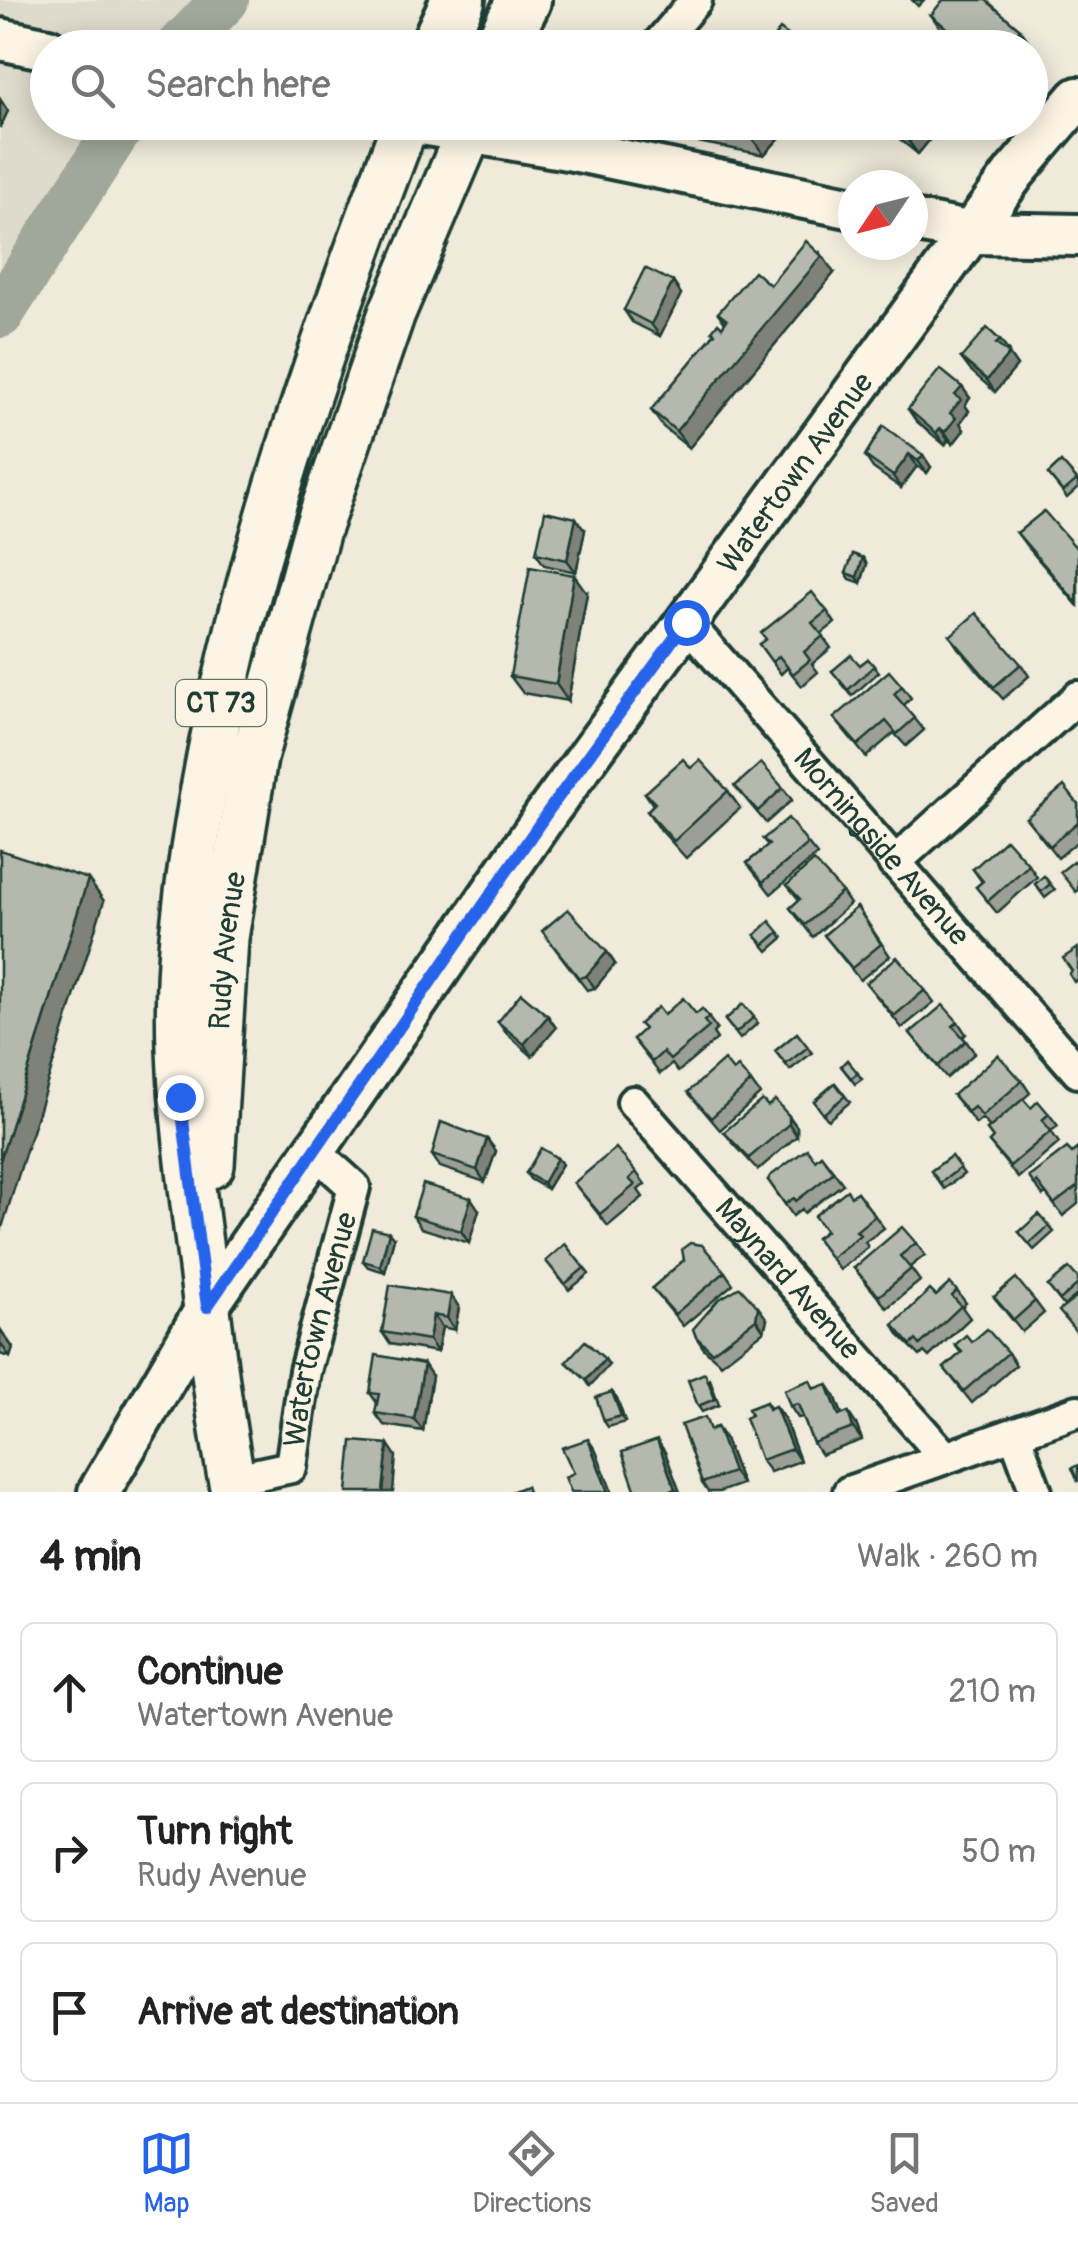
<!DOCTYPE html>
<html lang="en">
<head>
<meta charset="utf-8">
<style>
	body { margin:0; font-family:Pangolin,sans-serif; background:#f6f6f6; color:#222 }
	.compass { position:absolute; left:838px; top:170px; width:90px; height:90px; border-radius:50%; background:#fff; box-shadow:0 5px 25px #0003; rotate:235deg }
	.stop { position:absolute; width:30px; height:30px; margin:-22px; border:8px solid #2563eb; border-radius:50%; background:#fff }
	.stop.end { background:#2563eb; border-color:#fff; box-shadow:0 2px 10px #0008 }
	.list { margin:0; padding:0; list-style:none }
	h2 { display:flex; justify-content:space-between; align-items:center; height:130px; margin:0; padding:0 40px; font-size:42px }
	h2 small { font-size:32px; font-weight:400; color:#767676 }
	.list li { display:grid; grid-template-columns:65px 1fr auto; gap:30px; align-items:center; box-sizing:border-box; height:140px; margin:0 20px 20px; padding:0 20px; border:2px solid #e0e0e0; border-radius:15px }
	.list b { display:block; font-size:38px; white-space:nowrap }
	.list p { margin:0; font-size:32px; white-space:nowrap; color:#767676 }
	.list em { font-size:32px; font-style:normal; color:#767676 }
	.icon { flex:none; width:55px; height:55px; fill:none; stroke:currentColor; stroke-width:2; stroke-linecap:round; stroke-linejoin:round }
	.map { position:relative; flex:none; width:1078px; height:1492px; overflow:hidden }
	.search { position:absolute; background:#fff; box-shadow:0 5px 25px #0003; left:30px; right:30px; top:30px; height:110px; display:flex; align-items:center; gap:25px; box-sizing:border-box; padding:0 35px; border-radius:55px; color:#767676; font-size:38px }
	.sheet { height:610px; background:#fff }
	nav { display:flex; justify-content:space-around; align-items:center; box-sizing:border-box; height:140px; border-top:2px solid #e0e0e0; background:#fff; font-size:28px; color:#767676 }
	nav a { display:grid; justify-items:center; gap:5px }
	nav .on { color:#2563eb }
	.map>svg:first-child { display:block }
</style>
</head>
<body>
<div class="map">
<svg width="1078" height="1492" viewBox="0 0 1078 1492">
	<rect width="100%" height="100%" fill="#efeada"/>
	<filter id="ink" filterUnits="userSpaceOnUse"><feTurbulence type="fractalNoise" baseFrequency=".01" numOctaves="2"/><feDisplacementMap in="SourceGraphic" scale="20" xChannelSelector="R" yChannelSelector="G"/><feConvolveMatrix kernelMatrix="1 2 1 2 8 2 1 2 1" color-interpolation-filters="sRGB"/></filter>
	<g filter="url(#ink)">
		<polygon fill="#dedbcc" points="0,0 225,0 179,47 48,48 48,122 123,123 0,314"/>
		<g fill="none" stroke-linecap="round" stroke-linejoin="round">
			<g stroke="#9fa89a" stroke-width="48">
				<polyline points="179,48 225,0"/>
				<polyline points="0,314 123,122"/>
			</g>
			<defs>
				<g id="minor">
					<polyline points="655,48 696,0"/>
					<polyline points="568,149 591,122"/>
					<path id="s1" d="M686 622 1078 1072"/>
					<polyline points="894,863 1078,697"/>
					<path id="s2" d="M633 1102 944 1456"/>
					<polyline points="1015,1435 1036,1492"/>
					<path id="s3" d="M231 1480 291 1467 305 1371 354 1187 313 1150"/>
					<polyline points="849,1492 1078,1411"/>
				</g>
				<g id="secondary">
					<polyline points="0,39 48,49"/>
					<polyline points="410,122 568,149 853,208"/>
					<polyline points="913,221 973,233 1078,235"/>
					<path id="s4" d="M99 1492 207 1307 549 810 1015 172 1078 98"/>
				</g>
				<g id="primary">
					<path id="s5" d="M211 1165 225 938 254 758 316 533 392 313 468 134"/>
					<path d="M234 1492C219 1418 211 1342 202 1267 188 1157 172 1048 183 936 212 655 305 385 406 122"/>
				</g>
				<g id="motorway">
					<polyline points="436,48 458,0"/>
					<polyline points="500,48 524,0"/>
					<polyline points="468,134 472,122"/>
				</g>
			</defs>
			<use href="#minor" stroke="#1f3d34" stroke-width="38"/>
			<use href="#secondary" stroke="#1f3d34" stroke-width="48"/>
			<use href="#primary" stroke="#1f3d34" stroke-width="52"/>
			<use href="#motorway" stroke="#1f3d34" stroke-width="60"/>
			<use href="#minor" stroke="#fcf5e5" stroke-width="30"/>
			<use href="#secondary" stroke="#fcf5e5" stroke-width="40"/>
			<use href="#primary" stroke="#fcf5e5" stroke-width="45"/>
			<use href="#motorway" stroke="#fcf5e5" stroke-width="52"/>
		</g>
		<g fill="#9c9f95" stroke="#1f3d34" stroke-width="2.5">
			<polygon points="912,0 924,0 918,6"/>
			<polygon points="931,15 1032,46 1030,48 962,48 943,32"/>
			<polygon points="883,122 944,122 918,154 887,129"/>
			<polygon points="676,123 790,127 764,155 688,140"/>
			<polygon points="834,273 689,448 663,427 651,410 714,334 712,331 722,327 725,323 718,313 770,285"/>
			<polygon points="673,282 681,294 660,336 632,322 624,310"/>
			<polygon points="1009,352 1007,353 1017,366 995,392 970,370 961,358"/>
			<polygon points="962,387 970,398 965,405 969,411 960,423 964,430 953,444 948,440 945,445 916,421 908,409"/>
			<polygon points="883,426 931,467 927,473 917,466 901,488 873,468 865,456"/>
			<polygon points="1061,462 1078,481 1078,488 1067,498 1048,474"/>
			<polygon points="585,530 576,572 544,565 536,553"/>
			<polygon points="1017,533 1078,550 1078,606 1026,545"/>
			<polygon points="863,558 867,564 861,583 850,579 846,573"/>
			<polygon points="587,593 568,701 523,693 510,676"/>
			<polygon points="827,611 835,623 821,634 831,648 812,664 818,672 802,686 787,668 781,674 759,644"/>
			<polygon points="950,636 1021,664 1029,676 1003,699 958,648"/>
			<polygon points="868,659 879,672 852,696 832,671 860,665"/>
			<polygon points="902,686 911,698 904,705 924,730 906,746 894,733 866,757 834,718"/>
			<polygon points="735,786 783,788 792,800 766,823"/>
			<polygon points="728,791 740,808 686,858 659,828 647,811 653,805 645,793"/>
			<polygon points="1078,804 1078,841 1058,858 1026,818"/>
			<polygon points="763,839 808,844 817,855 771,894 747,863 768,846"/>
			<polygon points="1029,865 1037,877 997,913 976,887 982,882 973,869"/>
			<polygon points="1044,876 1055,890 1045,898 1035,884"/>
			<polygon points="787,885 842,892 850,904 813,937 790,908 799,900"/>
			<polygon points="857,907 890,956 860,980 824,935"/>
			<polygon points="779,932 783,938 768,951 755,935"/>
			<polygon points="551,943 607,952 615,964 595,988 587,990"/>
			<polygon points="866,983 925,990 934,1002 902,1028"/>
			<polygon points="743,1004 758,1023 740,1039 725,1020"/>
			<polygon points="702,1009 717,1029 713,1033 717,1039 678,1072 672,1064 660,1074 633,1039 664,1015 696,1014"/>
			<polygon points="548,1016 556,1028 532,1056 506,1033 498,1022"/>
			<polygon points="958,1022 966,1034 963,1037 975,1053 947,1078 910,1033"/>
			<polygon points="797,1033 812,1053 790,1070 775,1051"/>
			<polygon points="847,1060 862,1079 855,1084 841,1066"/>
			<polygon points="733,1071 751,1082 760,1094 720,1130 688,1092"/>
			<polygon points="1022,1081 1030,1093 1023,1099 1031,1108 1049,1114 1058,1126 1051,1131 1059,1143 1018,1178 989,1142 993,1138 987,1130 990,1127 982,1119 976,1124 953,1095"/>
			<polygon points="835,1083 850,1102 828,1120 814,1101"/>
			<polygon points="768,1106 789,1116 797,1127 797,1136 758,1170 733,1143 724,1132"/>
			<polygon points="487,1139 496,1151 485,1182 440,1167 432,1155"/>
			<polygon points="1078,1148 1078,1204 1063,1216 1046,1194 1043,1196 1029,1177 1072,1153"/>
			<polygon points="821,1155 843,1184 804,1213 802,1209 793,1216 768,1180 815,1160"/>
			<polygon points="951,1156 964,1174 944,1189 931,1171"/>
			<polygon points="557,1158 562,1164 547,1189 530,1179 526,1173"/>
			<polygon points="636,1172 645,1184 638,1190 643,1197 608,1226 574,1183"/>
			<polygon points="857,1192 884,1228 865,1242 868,1247 840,1270 816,1238 825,1231 851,1196"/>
			<polygon points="479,1210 469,1243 421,1228 413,1216"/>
			<polygon points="1049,1226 1054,1232 1034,1250 1019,1232"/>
			<polygon points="394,1238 385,1272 368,1267 363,1261"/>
			<polygon points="916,1243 925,1255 910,1267 920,1281 887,1308 854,1268"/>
			<polygon points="565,1244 589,1274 569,1290 546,1261"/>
			<polygon points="684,1260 725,1272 733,1284 683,1326 652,1288"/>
			<polygon points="1078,1278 1078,1294 1064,1306 1048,1286"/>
			<polygon points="957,1291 966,1303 962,1307 970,1318 929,1357 924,1352 920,1356 901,1337 893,1325 936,1296"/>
			<polygon points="994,1297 1035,1301 1044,1313 1022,1332"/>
			<polygon points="718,1300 767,1319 764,1331 721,1364 704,1349 696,1337"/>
			<polygon points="459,1307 455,1330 442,1327 437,1352 390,1344 382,1332"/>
			<polygon points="0,1329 13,1348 10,1357 0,1354"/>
			<polygon points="955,1345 1008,1353 1016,1365 972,1403 944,1368 961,1353"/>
			<polygon points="432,1376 423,1431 384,1425 375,1413 377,1403 370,1393"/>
			<polygon points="710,1379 719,1405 702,1412 698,1406"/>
			<polygon points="816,1388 835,1396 842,1414 856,1424 862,1440 821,1455 813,1443 803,1417 798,1418 790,1406"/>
			<polygon points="612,1392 617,1398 625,1422 608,1427 604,1421"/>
			<polygon points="766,1402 770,1408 784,1418 800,1461 770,1472 761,1460 751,1415"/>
			<polygon points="717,1427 725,1439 742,1484 719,1492 708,1492 702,1483 713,1428"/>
		</g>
		<g fill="#7f8279" stroke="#1f3d34" stroke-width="2.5">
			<polygon points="1020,29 1032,46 1030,48 1004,48"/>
			<polygon points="0,99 8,111 0,128"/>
			<polygon points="766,122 793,122 764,155 752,138"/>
			<polygon points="926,122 944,122 918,154 909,142"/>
			<polygon points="820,252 834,273 689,448 676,431"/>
			<polygon points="673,282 681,294 660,336 651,324"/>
			<polygon points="1000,340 1009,352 1005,356 996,344"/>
			<polygon points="1009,354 1017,366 995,392 987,380"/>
			<polygon points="962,387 970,398 965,405 969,411 960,423 964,430 953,444 945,432 955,395"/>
			<polygon points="940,428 948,440 945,445 936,433"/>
			<polygon points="909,454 917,466 901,488 893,476"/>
			<polygon points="923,455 931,467 927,473 918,461"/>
			<polygon points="576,518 585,530 576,572 567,560"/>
			<polygon points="863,558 867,564 861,583 857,577"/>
			<polygon points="574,575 587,593 568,701 556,684"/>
			<polygon points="88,879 104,901 0,1234 0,1161"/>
			<polygon points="607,952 615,964 595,988 586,976"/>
			<polygon points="548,1016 556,1028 532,1056 524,1044"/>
			<polygon points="789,1116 797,1127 797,1136 789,1124"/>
			<polygon points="487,1139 496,1151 485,1182 477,1170"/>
			<polygon points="557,1158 562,1164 547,1189 543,1183"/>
			<polygon points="471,1198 479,1210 469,1243 461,1231"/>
			<polygon points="389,1232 394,1238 385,1272 380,1266"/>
			<polygon points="451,1295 459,1307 455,1330 447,1318"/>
			<polygon points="758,1307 767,1319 764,1331 756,1319"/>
			<polygon points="433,1315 442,1327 437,1352 429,1340"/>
			<polygon points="0,1329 13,1348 10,1357 0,1343"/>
			<polygon points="605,1359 609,1365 590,1386 586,1380"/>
			<polygon points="424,1364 432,1376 423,1431 414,1419"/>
			<polygon points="827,1384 835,1396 847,1428 839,1416"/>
			<polygon points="612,1392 617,1398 625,1422 621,1416"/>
			<polygon points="775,1406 784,1418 800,1461 792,1449"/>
			<polygon points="848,1412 856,1424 862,1440 853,1428"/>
			<polygon points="717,1427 725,1439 742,1484 733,1472"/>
			<polygon points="588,1439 596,1451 612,1492 608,1492"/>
			<polygon points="657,1440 665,1452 680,1492 677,1492 675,1489"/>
			<polygon points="388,1444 396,1456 393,1492 383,1492"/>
		</g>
		<g fill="#b5b9ad" stroke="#1f3d34" stroke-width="2.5">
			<polygon points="943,0 986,0 1020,29 1004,48 970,48 931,15"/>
			<polygon points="780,29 805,48 766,48"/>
			<polygon points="676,122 766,122 752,138"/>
			<polygon points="886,122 926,122 909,142"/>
			<polygon points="806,241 822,256 676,431 651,410 715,333 712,331 718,323 722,327 727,320 718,313 754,271 770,285"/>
			<polygon points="645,268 673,282 651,324 624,310"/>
			<polygon points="987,328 1000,340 996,344 1009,354 987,380 961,358"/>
			<polygon points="940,369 962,387 955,395 961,400 950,413 956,418 945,432 940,428 936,433 908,409"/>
			<polygon points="883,426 923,455 918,461 909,454 893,476 865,456"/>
			<polygon points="1061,462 1077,480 1063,492 1048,474"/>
			<polygon points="545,511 576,518 567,560 536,553"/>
			<polygon points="1044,511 1078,550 1077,603 1017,533"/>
			<polygon points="853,554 863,558 857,577 846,573"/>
			<polygon points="530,567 574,575 556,684 510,676"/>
			<polygon points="812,592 827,611 812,623 823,636 804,652 810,660 793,674 779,656 772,662 759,644 766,639 761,633"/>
			<polygon points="976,613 1021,664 994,687 950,636"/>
			<polygon points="851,655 860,665 868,659 874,666 848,690 832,671"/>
			<polygon points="889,671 902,686 894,694 915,718 897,734 886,721 858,745 834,718"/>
			<polygon points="683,759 691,768 700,760 728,791 674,841 647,811 655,803 645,793"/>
			<polygon points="761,763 783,788 758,811 735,786"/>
			<polygon points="1064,786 1078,804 1078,822 1050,846 1026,818"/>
			<polygon points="788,818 808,844 763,882 747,863 769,845 763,839"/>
			<polygon points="1006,839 1029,865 988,901 976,887 983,881 973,869"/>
			<polygon points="0,850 88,879 0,1161"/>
			<polygon points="1078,858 1078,890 1076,892 1060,872"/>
			<polygon points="814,861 842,892 805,925 790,908 800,899 787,885"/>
			<polygon points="1044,876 1050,884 1041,892 1035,884"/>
			<polygon points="857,907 881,944 852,968 824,935"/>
			<polygon points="568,909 607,952 586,976 579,978 542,931"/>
			<polygon points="770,921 779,932 764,945 755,935"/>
			<polygon points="1078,948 1078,979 1074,982 1069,974 1072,971 1063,958"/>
			<polygon points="897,957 925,990 894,1016 866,983"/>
			<polygon points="521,993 548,1016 524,1044 498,1022"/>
			<polygon points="683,998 696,1014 702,1009 709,1017 704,1021 709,1027 670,1060 663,1052 652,1062 633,1039 644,1029 639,1024 658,1007 664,1015"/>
			<polygon points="743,1004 754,1017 736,1033 725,1020"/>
			<polygon points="943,1005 958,1022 953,1026 966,1041 938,1066 910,1033"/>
			<polygon points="797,1033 808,1047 786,1064 775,1051"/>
			<polygon points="998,1055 1022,1081 982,1116 974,1107 968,1112 953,1095"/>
			<polygon points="724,1060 733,1071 738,1067 751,1082 711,1118 688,1092"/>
			<polygon points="847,1060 858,1073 851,1078 841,1066"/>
			<polygon points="835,1083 845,1096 823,1114 814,1101"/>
			<polygon points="1023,1099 1031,1108 1038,1101 1049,1114 1042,1120 1051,1131 1010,1166 989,1142 993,1138 987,1130"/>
			<polygon points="762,1100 768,1106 775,1100 789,1116 789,1124 749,1158 724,1132"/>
			<polygon points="441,1122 487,1139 477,1170 432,1155"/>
			<polygon points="541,1148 557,1158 543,1183 526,1173"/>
			<polygon points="616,1148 636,1172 629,1179 635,1185 600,1214 574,1183"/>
			<polygon points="1067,1148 1072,1153 1078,1148 1078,1186 1054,1204 1037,1182 1034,1184 1029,1177"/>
			<polygon points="807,1149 815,1160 821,1155 834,1172 796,1201 794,1198 785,1204 768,1180 770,1176"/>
			<polygon points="951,1156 960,1168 940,1183 931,1171"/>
			<polygon points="423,1184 471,1198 461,1231 413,1216"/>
			<polygon points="847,1190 851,1196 857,1192 875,1216 856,1231 860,1235 831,1258 816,1238 826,1231 814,1216"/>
			<polygon points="1039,1214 1049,1226 1029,1244 1019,1232"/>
			<polygon points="902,1227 916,1243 900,1256 911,1269 879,1296 854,1268"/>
			<polygon points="372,1228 389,1232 380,1266 363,1261"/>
			<polygon points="690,1243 702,1245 725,1272 675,1314 652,1288 684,1260 682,1249"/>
			<polygon points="565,1244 584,1268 565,1284 546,1261"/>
			<polygon points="1069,1268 1078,1278 1078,1284 1060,1300 1048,1286"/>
			<polygon points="1016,1278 1035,1301 1014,1320 994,1297"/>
			<polygon points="950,1283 957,1291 952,1296 961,1306 920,1345 916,1340 911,1345 893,1325 930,1290 936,1296"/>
			<polygon points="390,1285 451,1295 447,1318 433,1315 429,1340 382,1332"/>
			<polygon points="740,1287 758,1307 756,1319 712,1352 696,1337 693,1329 718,1300"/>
			<polygon points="1078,1296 1078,1334 1059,1311"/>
			<polygon points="987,1329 1008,1353 964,1391 944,1368 962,1352 955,1345 966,1335 972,1342"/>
			<polygon points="585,1341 605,1359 586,1380 566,1362"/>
			<polygon points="376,1355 424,1364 414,1419 375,1413 379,1394 370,1393"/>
			<polygon points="705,1373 715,1399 698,1406 688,1380"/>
			<polygon points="810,1380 814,1389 827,1384 839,1416 848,1412 853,1428 813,1443 798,1404 790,1406 784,1390"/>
			<polygon points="612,1392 621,1416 604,1421 596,1397"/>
			<polygon points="766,1402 768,1409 775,1406 792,1449 761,1460 745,1418 751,1415 748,1409"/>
			<polygon points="705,1417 710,1430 717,1427 733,1472 702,1483 681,1425"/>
			<polygon points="588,1439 608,1492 571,1492 565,1477 574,1473 562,1448"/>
			<polygon points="657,1440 675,1489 667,1492 636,1492 622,1452"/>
			<polygon points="352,1441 388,1444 383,1492 347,1492"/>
			<polygon points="1078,1465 1078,1482 1072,1468"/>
			<polygon points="526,1486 528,1492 511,1492"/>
		</g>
	</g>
	<g fill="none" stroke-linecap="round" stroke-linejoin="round" filter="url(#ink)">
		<polyline stroke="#2563eb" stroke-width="12" points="180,1097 207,1307 549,810 686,622"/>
	</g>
	<g text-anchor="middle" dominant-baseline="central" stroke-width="10" stroke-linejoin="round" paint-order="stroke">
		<rect fill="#fcf5e5" stroke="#617469" stroke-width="2.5" x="176" y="680" width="90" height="46" rx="8"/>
		<g font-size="28" font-weight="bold" fill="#1f3d34">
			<text x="221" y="703">CT 73</text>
		</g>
		<g font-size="30" fill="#1f3d34" stroke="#fcf5e5">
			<text stroke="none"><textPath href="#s4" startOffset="1235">Watertown Avenue</textPath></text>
			<text stroke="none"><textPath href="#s1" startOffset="298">Morningside Avenue</textPath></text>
			<text stroke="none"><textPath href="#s5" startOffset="215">Rudy Avenue</textPath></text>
			<text stroke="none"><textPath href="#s2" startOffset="235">Maynard Avenue</textPath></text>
			<text stroke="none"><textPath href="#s3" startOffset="202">Watertown Avenue</textPath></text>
		</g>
	</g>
</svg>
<svg class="compass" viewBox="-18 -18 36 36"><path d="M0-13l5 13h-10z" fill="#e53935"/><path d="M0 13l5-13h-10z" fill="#767676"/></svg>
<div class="stop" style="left:686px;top:622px"></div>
<div class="stop end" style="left:180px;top:1097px"></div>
<div class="search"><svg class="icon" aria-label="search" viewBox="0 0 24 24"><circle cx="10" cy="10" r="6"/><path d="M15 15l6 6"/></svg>Search here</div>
</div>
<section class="sheet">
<h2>4 min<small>Walk · 260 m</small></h2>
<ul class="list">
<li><svg class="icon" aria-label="ahead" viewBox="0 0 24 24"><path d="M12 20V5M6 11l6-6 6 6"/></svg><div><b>Continue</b><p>Watertown Avenue</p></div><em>210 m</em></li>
<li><svg class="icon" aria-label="right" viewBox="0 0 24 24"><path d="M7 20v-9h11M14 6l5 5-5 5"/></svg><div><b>Turn right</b><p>Rudy Avenue</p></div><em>50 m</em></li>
<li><svg class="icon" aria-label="arrive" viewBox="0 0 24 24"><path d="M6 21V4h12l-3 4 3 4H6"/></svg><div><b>Arrive at destination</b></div></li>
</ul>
</section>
<nav>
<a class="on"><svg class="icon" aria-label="map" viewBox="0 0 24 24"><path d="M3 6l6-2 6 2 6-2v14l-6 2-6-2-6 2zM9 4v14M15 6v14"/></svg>Map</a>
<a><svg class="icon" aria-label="directions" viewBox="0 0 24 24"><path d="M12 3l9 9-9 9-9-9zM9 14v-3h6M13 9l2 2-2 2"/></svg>Directions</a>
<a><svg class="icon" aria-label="saved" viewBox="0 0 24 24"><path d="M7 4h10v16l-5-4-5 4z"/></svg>Saved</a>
</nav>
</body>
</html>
